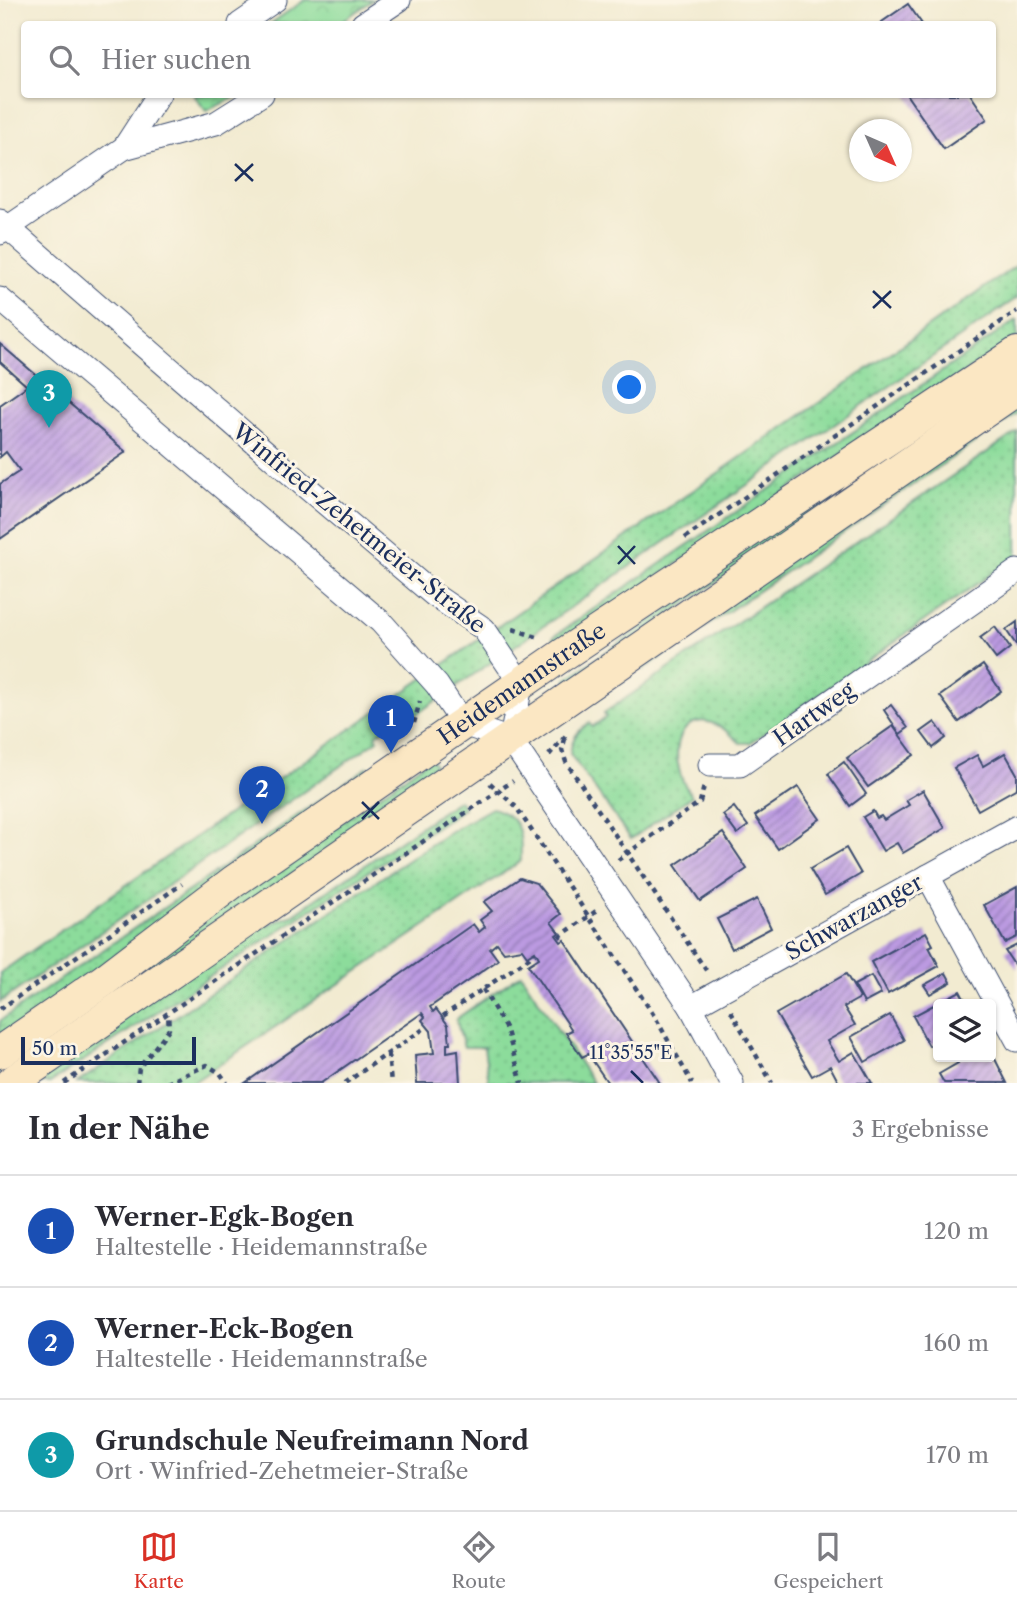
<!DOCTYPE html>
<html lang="de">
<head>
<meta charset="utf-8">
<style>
	body { margin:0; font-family:"Libre Caslon Text",serif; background:#f2f2f3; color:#2b2b33 }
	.controls { position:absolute; right:21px; bottom:21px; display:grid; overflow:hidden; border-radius:7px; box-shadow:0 2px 5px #0004 }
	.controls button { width:63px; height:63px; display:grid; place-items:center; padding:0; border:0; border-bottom:2px solid #e1e1e2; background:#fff; color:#2b2b33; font:35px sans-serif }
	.compass { position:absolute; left:849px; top:119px; width:63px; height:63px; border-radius:50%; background:#fff; box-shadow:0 2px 5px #0004; rotate:135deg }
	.scale { position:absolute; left:21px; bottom:18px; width:175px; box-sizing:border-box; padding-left:7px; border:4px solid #1b2f5e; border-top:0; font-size:19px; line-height:24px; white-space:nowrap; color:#1b2f5e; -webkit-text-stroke:5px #fcf5e5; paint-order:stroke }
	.you { position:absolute; left:630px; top:388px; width:24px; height:24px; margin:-18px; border:5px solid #fff; border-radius:50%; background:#1a73e8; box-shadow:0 0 0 10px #1a73e833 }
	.badge { display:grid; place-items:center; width:46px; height:46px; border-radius:50%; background:#d93025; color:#fff; font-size:23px; font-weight:700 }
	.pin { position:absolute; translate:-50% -58px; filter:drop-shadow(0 2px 4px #0008) }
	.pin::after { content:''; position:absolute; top:37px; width:24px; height:21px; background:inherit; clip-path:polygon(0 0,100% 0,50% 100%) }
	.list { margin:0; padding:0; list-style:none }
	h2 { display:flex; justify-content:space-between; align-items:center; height:91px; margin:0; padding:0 28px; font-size:30px }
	h2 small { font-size:23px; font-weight:400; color:#7c7c81 }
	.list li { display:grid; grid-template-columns:46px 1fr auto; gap:21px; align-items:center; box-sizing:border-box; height:112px; padding:0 28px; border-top:2px solid #e1e1e2 }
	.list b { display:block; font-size:26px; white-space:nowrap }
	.list p { margin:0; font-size:23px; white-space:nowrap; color:#7c7c81 }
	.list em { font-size:23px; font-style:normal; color:#7c7c81 }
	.icon { flex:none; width:38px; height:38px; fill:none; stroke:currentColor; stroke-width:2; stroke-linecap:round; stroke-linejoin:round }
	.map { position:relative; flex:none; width:1017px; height:1083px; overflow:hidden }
	.search { position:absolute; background:#fff; box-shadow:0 2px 5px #0004; left:21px; right:21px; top:21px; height:77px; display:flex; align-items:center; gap:18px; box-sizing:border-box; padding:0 24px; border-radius:7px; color:#7c7c81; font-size:26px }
	.sheet { height:427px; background:#fff }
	nav { display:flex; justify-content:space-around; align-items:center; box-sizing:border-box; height:98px; border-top:2px solid #e1e1e2; background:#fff; font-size:19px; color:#7c7c81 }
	nav a { display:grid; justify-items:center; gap:4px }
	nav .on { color:#d93025 }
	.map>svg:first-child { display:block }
</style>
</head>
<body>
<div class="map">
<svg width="1017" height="1083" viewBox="0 0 1017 1083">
	<defs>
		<pattern id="grass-dots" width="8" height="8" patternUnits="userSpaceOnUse" patternTransform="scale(1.75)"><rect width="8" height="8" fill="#8cdc9b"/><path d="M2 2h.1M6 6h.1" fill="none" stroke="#78bd88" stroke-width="1.8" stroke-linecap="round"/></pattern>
		<pattern id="park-crowns" width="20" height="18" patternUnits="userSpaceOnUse" patternTransform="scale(1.75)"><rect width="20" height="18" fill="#8cdc9b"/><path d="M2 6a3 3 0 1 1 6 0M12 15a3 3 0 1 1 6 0" fill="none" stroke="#78bd88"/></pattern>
		<pattern id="building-hatch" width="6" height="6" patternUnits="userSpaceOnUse" patternTransform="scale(1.75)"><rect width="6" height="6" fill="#bb9ae1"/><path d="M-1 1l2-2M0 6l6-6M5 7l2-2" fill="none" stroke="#977eba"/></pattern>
	</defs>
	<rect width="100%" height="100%" fill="#fcf5e5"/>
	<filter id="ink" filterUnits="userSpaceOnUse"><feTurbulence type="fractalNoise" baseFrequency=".0143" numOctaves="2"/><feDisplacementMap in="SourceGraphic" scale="14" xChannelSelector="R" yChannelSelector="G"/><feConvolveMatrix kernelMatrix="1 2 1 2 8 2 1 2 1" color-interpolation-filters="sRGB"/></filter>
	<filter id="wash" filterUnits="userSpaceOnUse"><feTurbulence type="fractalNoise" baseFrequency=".00686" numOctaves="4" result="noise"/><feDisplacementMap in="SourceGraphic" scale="28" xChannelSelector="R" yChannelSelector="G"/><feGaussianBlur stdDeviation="1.57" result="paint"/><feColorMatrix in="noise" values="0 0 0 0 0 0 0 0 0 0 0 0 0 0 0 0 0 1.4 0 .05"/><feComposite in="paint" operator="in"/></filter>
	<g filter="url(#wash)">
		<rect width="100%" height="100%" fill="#f2ebd1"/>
		<g fill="url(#grass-dots)" stroke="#54867c" stroke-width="2">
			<polygon points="1017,265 1017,298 395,729 391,725 376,735 378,740 0,1002 0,973"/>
			<polygon points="1017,320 1017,338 555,645 553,637"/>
			<polygon points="1017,368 1017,375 569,684 566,679 733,564 749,541"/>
			<polygon points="1017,403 1017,413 643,670 638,665"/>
			<path d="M1017 432V556L750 743H740C686 687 658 752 692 796L631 839 570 754C572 739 576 732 589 723L592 727 606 717 604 713Z"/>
			<polygon points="431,758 440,773 0,1074 0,1067"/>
			<polygon points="368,767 371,772 0,1038 0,1021"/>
			<polygon points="459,800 464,808 50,1083 25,1083 250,931 291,916"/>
			<path d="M492 808C522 817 521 834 521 861L192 1083H77L451 831Z"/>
			<polygon points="521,974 593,1083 489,1083 484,1047 464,1047 456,1019"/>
		</g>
		<g fill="url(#park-crowns)" stroke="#54867c" stroke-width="2">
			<polygon points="305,0 373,0 338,24 270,24"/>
			<polygon points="194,95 240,95 206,111"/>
		</g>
		<g id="blocks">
			<g fill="url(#building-hatch)">
				<polygon points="908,4 922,24 879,24"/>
				<polygon points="906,94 970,94 987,119 944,149"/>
				<polygon points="0,344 126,452 0,539 0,484 20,471 6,452 0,457 0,405 27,386 0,362"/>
				<polygon points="1017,622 1017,646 1006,630"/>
				<polygon points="995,627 1010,648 996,659 980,638"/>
				<polygon points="983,665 1001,691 959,722 940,696"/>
				<polygon points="891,705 908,728 900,734 884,710"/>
				<polygon points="935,722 946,738 933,748 921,732"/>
				<polygon points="893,726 914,755 868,787 847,758"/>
				<polygon points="1005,753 1017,774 1017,788 978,810 954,768 977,755 983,766"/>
				<polygon points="844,762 866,794 850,806 828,774"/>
				<polygon points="798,787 820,819 778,849 755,816"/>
				<polygon points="923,790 945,828 903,853 897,843 883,851 863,817 873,811 877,818 881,816 884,820 909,805 906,800"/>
				<polygon points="734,807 748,826 737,834 723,815"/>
				<polygon points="723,833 747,869 700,901 675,865"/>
				<polygon points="846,848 861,874 825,895 810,869"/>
				<polygon points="520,878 536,883 561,914 551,922 559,933 556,935 561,942 564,940 660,1083 608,1083 588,1054 582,1057 566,1033 572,1030 528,965 539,958 535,951 527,956 522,949 504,952 497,943 490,949 498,960 430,1007 433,1012 436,1009 448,1025 450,1044 447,1044 447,1052 458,1050 460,1083 417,1083 415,1055 434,1053 431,1031 422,1020 425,1017 422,1013 321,1083 245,1083 473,924 479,932 485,927 480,920 492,911 484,902"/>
				<polygon points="1017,887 1017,937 1005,943 984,905"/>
				<polygon points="757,899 771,928 732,949 717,919"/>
				<polygon points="926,932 933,945 929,947 939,966 888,994 871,962"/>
				<polygon points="1017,945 1017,969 1005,951"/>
				<polygon points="946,973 951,982 930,994 924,985"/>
				<polygon points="846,974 860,998 844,1007 855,1025 827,1041 839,1061 854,1052 872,1083 839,1083 830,1066 812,1076 776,1014"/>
				<polygon points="871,976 881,994 864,1003 854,985"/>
				<polygon points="960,991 967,1004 938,1004 938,1042 929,1046 913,1016"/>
				<polygon points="890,1015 904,1040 865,1062 851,1037"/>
				<polygon points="991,1051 1007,1083 944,1083 939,1074 958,1063 956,1059 991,1057"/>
			</g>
		</g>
	</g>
	<g filter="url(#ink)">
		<use href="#blocks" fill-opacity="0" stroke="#3b4b6f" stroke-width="2"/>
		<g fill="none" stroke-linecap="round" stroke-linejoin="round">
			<defs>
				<g id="street">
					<polyline points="240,24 275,0"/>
					<polyline points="363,24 399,0"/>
					<polyline points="124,148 216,123 262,94"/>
					<polyline points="0,221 299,481 434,595 484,629 521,684 511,740"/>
					<polyline points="0,233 124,148 159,94"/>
					<polyline points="0,299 381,622 437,685 463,724 511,740"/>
					<polyline points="511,740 691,1007 732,1083"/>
					<polyline points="710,765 740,765 1017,571"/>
					<polyline points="928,876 1017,1040"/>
					<polyline points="691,1007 1017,827"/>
				</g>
				<g id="secondary">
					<path id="s1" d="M0 1052 103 981 233 882 564 654 1017 353"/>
					<polyline points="11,1083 1017,389"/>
				</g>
			</defs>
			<use href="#street" stroke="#3b4b6f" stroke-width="25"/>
			<use href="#secondary" stroke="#3b4b6f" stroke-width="34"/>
			<g stroke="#3b4b6f" stroke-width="4.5" stroke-dasharray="5 5" stroke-linecap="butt">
				<polyline points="685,538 1017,311"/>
				<polyline points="513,629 540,638"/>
				<polyline points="414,723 420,701"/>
				<polyline points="565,739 562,750 566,762 708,973"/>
				<polyline points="549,755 568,733"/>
				<polyline points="490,783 516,807 655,1017 692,1083"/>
				<polyline points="618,860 700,802 704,786"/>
				<polyline points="559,937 599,909"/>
				<polyline points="483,989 507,1031 522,1083"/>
				<polyline points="0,1009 182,884"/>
				<polyline points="731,1011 772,1083"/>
				<polyline points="443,1016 535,954"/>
				<polyline points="388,1054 391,1083"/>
				<polyline points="64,1083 513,781"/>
				<polyline points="137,1083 139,1068 169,1029 168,1014"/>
				<polyline points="167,1083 207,1065 220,1073 227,1083"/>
				<polyline points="345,1083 425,1028"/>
			</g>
			<use href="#street" stroke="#fff" stroke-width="23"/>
			<use href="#secondary" stroke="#fbe7c3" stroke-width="32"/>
		</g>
	</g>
	<path fill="none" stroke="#1b2f5e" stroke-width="2.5" d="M235 164 253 181M235 181 253 164M873 291 891 308M873 308 891 291M618 546 635 564M618 564 635 546M362 802 379 819M362 819 379 802M631 1071 643 1083"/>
	<g text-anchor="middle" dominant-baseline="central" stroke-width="6" stroke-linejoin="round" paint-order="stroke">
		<g font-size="23" fill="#1b2f5e" stroke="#fcf5e5">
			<text transform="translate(359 528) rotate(39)">Winfried-Zehetmeier-Straße</text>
			<text stroke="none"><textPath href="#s1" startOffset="639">Heidemannstraße</textPath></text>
			<text transform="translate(814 714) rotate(-35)">Hartweg</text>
			<text transform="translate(854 917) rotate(-29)">Schwarzanger</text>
		</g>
	</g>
	<g font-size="18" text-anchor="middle" fill="#1b2f5e" stroke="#fcf5e5" stroke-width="6" stroke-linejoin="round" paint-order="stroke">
		<text x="631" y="1059">11°35'55"E</text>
	</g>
</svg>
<div class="controls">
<button><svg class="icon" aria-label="layers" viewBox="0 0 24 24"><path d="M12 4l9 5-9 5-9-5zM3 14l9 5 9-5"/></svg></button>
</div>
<svg class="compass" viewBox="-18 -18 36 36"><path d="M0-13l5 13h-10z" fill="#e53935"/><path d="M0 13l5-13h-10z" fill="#7c7c81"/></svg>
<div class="scale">50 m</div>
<div class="you"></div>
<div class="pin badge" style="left:391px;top:753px;background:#1a4fb4">1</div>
<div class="pin badge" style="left:262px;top:824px;background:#1a4fb4">2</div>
<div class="pin badge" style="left:49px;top:428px;background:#0f9aa8">3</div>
<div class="search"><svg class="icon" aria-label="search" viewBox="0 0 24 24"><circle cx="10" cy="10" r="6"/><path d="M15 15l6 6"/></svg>Hier suchen</div>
</div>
<section class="sheet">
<h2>In der Nähe<small>3 Ergebnisse</small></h2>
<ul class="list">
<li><span class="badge" style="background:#1a4fb4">1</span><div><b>Werner-Egk-Bogen</b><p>Haltestelle · Heidemannstraße</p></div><em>120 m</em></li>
<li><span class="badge" style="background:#1a4fb4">2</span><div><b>Werner-Eck-Bogen</b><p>Haltestelle · Heidemannstraße</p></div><em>160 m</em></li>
<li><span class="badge" style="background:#0f9aa8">3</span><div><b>Grundschule Neufreimann Nord</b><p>Ort · Winfried-Zehetmeier-Straße</p></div><em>170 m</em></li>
</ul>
</section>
<nav>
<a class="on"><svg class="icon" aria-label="map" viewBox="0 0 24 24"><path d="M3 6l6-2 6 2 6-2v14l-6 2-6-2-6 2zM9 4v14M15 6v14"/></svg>Karte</a>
<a><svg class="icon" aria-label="directions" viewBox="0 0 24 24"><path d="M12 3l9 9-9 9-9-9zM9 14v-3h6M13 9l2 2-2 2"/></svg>Route</a>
<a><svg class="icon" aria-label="saved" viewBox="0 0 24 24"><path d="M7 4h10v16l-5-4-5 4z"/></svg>Gespeichert</a>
</nav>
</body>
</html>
